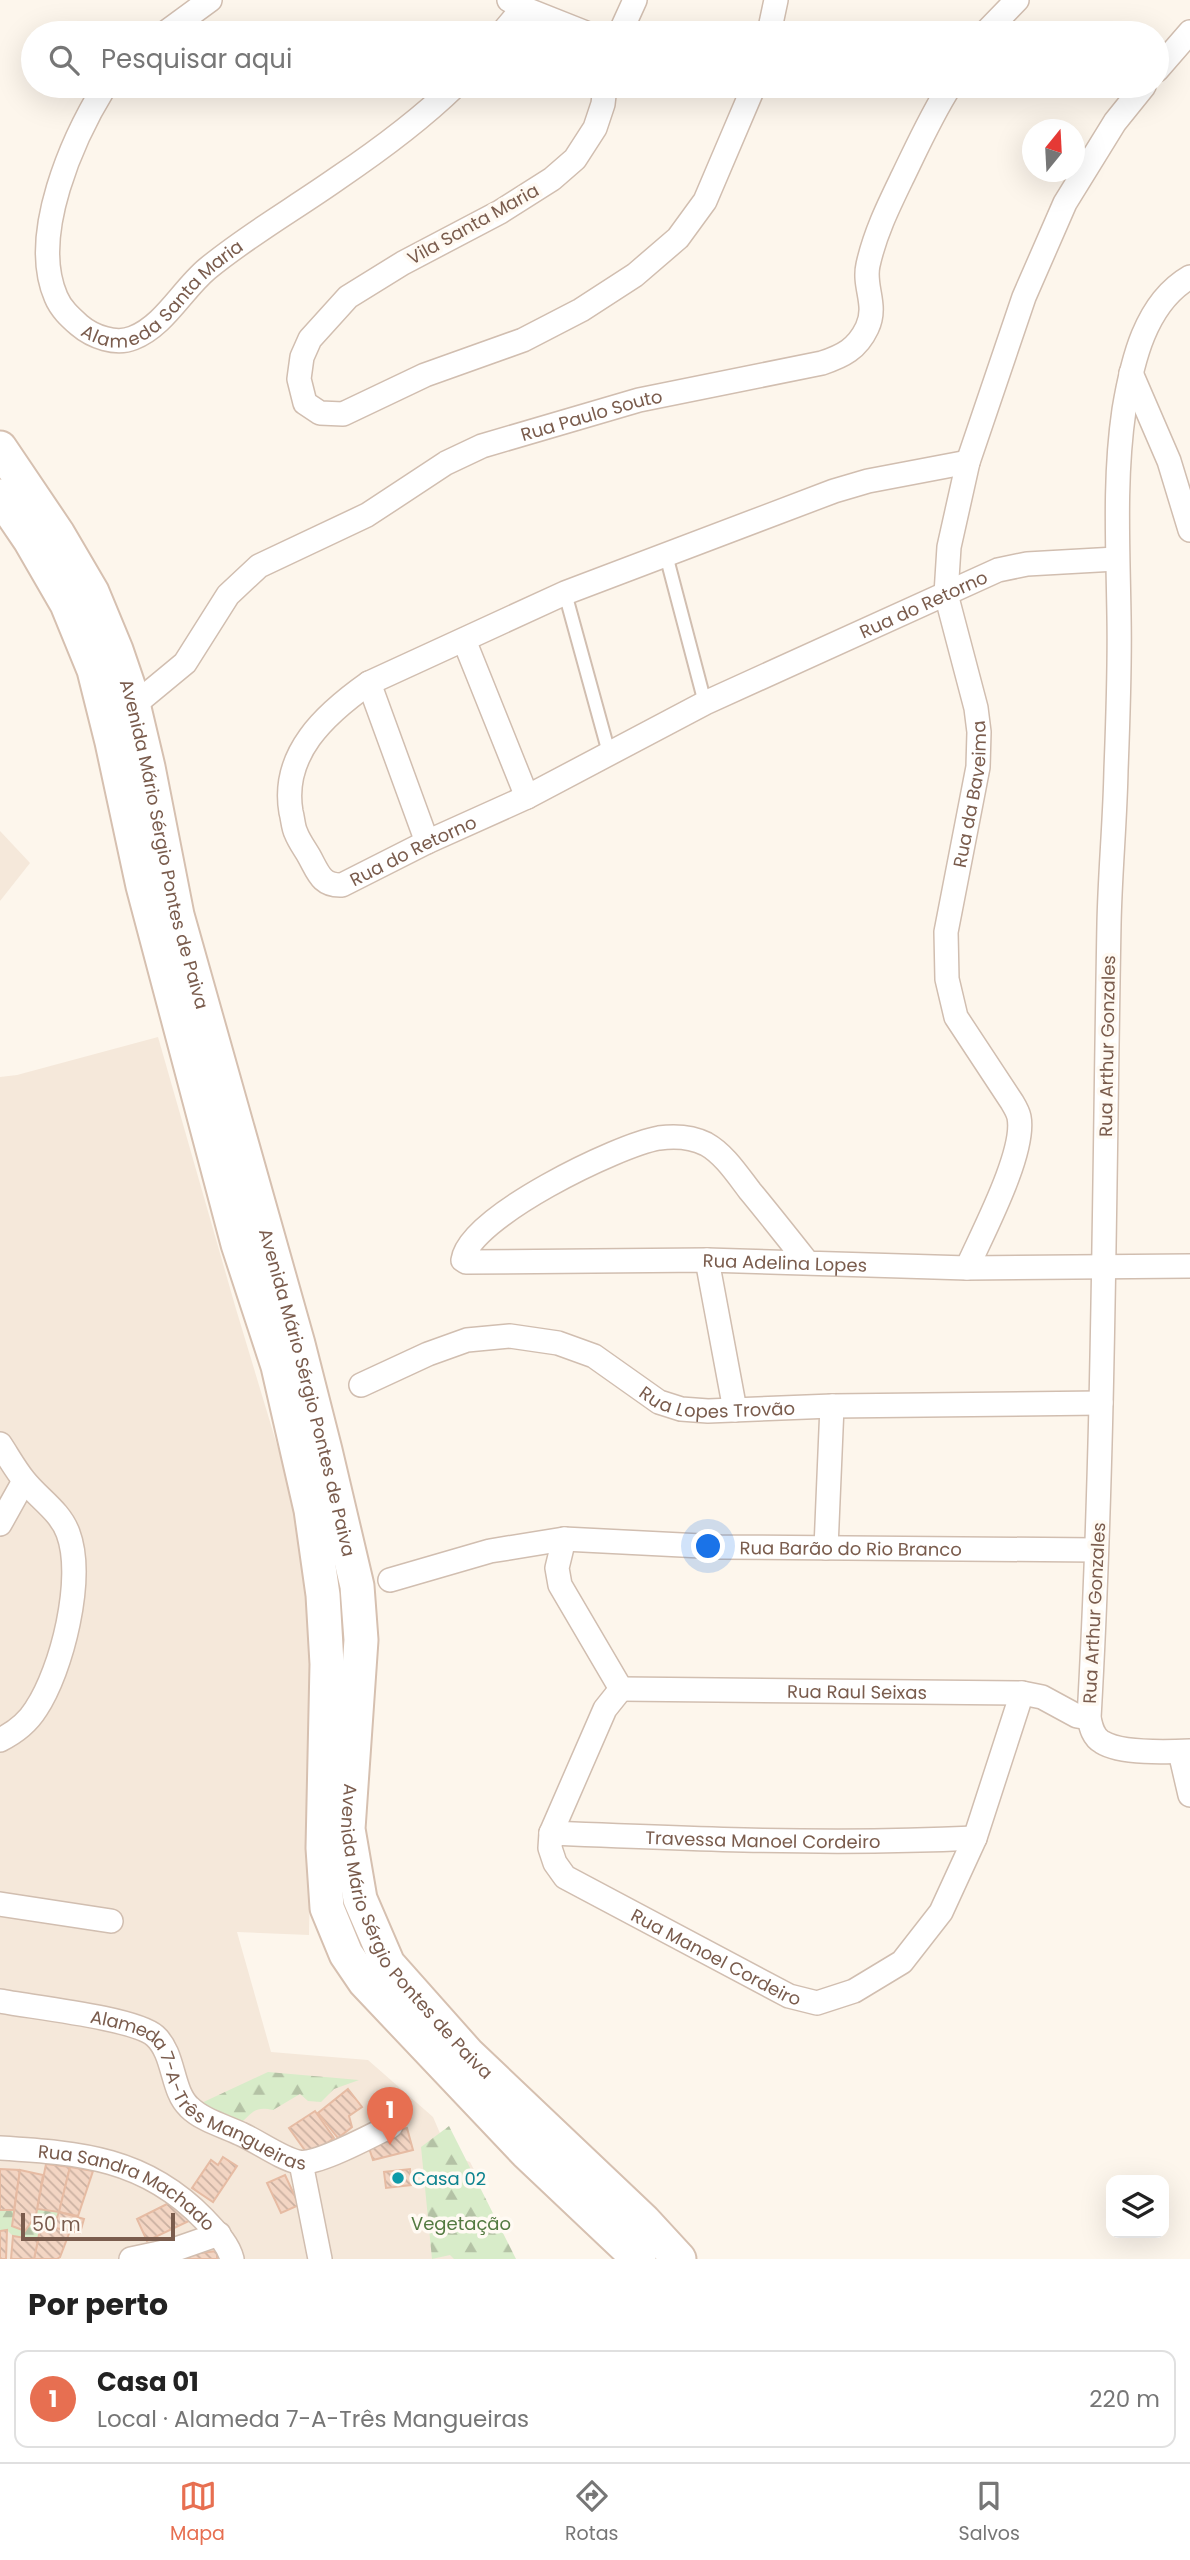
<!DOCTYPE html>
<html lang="pt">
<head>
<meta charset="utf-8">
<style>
	body { margin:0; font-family:Poppins,sans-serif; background:#f2f2f2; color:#222 }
	.controls { position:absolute; right:21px; bottom:21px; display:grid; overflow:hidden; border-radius:14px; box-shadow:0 7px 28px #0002 }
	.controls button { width:63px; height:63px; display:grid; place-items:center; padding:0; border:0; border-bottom:2px solid #e0e0e0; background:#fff; color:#222; font:35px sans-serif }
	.compass { position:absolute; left:1022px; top:119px; width:63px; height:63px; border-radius:50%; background:#fff; box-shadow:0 7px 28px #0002; rotate:18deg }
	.scale { position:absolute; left:21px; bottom:18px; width:154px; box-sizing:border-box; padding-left:7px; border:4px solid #7a5c4d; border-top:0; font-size:19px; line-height:24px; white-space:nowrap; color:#7a5c4d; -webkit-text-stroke:5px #fffaf3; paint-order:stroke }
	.you { position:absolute; left:709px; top:1547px; width:24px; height:24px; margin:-18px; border:5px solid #fff; border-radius:50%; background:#1a73e8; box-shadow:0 0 0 10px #1a73e833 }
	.badge { display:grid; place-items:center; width:46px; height:46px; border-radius:50%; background:#e76f51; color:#fff; font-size:23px; font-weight:700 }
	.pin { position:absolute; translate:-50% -58px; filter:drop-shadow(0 2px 4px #0008) }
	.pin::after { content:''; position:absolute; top:37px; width:24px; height:21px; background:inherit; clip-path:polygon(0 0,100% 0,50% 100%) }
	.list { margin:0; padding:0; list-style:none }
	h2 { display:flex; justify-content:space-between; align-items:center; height:91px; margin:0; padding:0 28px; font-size:30px }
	h2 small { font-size:23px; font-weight:400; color:#767676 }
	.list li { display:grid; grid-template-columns:46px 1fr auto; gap:21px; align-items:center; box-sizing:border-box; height:98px; margin:0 14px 14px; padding:0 14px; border:2px solid #e0e0e0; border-radius:14px }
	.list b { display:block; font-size:26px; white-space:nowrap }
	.list p { margin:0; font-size:23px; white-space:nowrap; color:#767676 }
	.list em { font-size:23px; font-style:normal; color:#767676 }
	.icon { flex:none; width:38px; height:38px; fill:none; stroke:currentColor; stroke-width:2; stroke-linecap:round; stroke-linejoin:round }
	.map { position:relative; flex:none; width:1190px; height:2259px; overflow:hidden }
	.search { position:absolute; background:#fff; box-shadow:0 7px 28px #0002; left:21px; right:21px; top:21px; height:77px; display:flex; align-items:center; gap:18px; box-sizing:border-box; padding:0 24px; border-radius:38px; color:#767676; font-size:26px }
	.sheet { height:203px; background:#fff }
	nav { display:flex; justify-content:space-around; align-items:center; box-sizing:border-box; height:98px; border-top:2px solid #e0e0e0; background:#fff; font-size:19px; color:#767676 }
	nav a { display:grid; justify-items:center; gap:4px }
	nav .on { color:#e76f51 }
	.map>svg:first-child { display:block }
</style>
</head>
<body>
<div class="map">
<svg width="1190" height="2259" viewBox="0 0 1190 2259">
	<defs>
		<pattern id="forest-firs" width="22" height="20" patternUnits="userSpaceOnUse" patternTransform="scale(1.75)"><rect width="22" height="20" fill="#d8ecc9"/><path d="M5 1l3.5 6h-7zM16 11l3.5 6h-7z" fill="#b4c2a5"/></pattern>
		<pattern id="building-back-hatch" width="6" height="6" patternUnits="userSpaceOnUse" patternTransform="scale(1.75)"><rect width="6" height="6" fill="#f3d5c3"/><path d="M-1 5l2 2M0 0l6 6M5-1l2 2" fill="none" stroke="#cab0a1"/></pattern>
	</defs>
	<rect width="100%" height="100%" fill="#fdf6ec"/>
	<g fill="#f5e8da">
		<polygon points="0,831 30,863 0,901"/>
		<polygon points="158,1037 236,1309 280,1455 302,1548 314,1639 309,1935 237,1932 271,2052 368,2060 433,2117 449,2154 470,2162 481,2183 473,2220 486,2259 0,2259 0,1077 17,1075"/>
	</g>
	<g fill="url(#forest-firs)">
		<path d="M268 2072 359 2080 334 2089 321 2102 308 2101 300 2094 273 2110C251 2105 252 2116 235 2127L195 2106Z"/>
		<polygon points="449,2126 516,2259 454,2259 450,2255 432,2259 421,2147"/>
		<polygon points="37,2209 59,2212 53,2229 41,2225 38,2240 13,2236 7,2230 0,2231 0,2210 14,2210 25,2231 36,2215"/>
	</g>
	<g fill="url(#building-back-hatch)" stroke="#e6bba3" stroke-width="2">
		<polygon points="348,2089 362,2107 349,2116 352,2127 338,2138 318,2113"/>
		<polygon points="315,2111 334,2138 309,2156 289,2128"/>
		<polygon points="407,2128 413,2150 373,2160 366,2139"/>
		<polygon points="223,2157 237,2166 213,2202 192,2188 211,2160 218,2165"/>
		<polygon points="46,2164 70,2167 59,2212 37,2209"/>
		<polygon points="70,2167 93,2171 78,2216 59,2212"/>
		<polygon points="0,2169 20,2170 14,2210 0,2210"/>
		<polygon points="410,2169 411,2185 386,2188 384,2172"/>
		<polygon points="20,2170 43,2175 36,2215 25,2231 12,2226"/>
		<polygon points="285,2175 299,2205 281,2213 267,2183"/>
		<polygon points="171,2202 193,2219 147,2241 137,2219"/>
		<polygon points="59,2212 84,2219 80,2233 53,2229"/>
		<polygon points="41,2225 70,2231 60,2257 57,2259 34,2259"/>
		<polygon points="7,2230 6,2259 0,2259 0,2231"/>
		<polygon points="13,2236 38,2240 34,2259 11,2259"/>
		<polygon points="217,2251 217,2259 177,2259 177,2256"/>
	</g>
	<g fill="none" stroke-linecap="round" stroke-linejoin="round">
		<defs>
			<g id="lane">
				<polyline points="666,555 705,703"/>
				<polyline points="565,593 609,753"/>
			</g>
			<g id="street">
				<polyline points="509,0 523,8 586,33"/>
				<polyline points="165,33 210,0"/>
				<polyline points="502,33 523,8"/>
				<polyline points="620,33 635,0"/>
				<polyline points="769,33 776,0"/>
				<polyline points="985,33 1017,0"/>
				<polyline points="1157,70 1190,32"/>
				<path id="s1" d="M105 86C73 138 29 235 56 297 61 309 70 317 79 325 93 337 116 345 133 338 164 326 182 290 207 269 248 235 294 209 338 178 378 151 420 120 455 86"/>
				<polyline points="605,86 603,104 595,128 575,159 552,179 500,212 403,263 348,297 310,339 302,357 299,379 305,403 320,413 343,414 425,375 523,340 581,310 635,275 678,238 705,201 754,86"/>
				<path d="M1190 277C1145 303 1132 362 1124 410 1114 478 1118 548 1119 616 1120 667 1118 719 1116 770 1115 822 1110 873 1109 924 1104 1189 1104 1454 1089 1718 1091 1727 1093 1737 1102 1742 1121 1754 1167 1752 1190 1751"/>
				<polyline points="1131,373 1169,461 1190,530"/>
				<path id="s2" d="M968 462 868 481 834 491 565 593 369 683C325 714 281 754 291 812 293 819 293 827 296 833 299 841 305 849 309 856 318 872 321 886 342 885L427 842 527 797 705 703 998 570 1027 564 1116 559"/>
				<polyline points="464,640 527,797"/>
				<polyline points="369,683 427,842"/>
				<path id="s3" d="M133 706 185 663 228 595 259 566 367 515 446 463 482 446 639 400 822 363C843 356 857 349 867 328 878 305 863 287 868 265 875 233 889 205 903 176 918 145 932 114 950 86"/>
				<polyline points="707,1260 735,1410"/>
				<path id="s4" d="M807 1262C788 1238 769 1214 750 1191 737 1174 724 1154 706 1144 692 1137 674 1136 659 1138 618 1145 469 1217 463 1260L466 1262 707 1260 967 1268 1190 1266"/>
				<path id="s5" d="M967 1268C982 1234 1026 1152 1019 1117 1018 1112 1015 1107 1012 1102L956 1017 947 979 946 932 978 767 979 732 976 708 946 594 949 547 968 462 1024 297 1065 203 1115 122 1144 86"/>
				<path id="s6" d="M361 1385 428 1354 467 1340 510 1336 558 1343 594 1356 659 1402 681 1409 708 1411 832 1406 1101 1403"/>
				<path d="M0 1444C8 1456 15 1469 24 1480 38 1498 60 1511 68 1533 85 1578 62 1670 36 1709 28 1722 14 1733 0 1740"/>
				<polyline points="0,1524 24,1481"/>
				<polyline points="564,1539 557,1568 560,1585 621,1689"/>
				<polyline points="826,1548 832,1406"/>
				<path id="s7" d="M390 1580 490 1551 564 1539 721 1547 1096 1550"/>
				<path id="s8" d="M621 1689 605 1709 551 1833 550 1848 555 1863 565 1877 789 1996 817 2003 854 1991 902 1962 941 1912 975 1838 1022 1693"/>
				<path id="s9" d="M621 1689 1022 1693 1042 1697 1077 1716 1089 1718"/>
				<polyline points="1180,1752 1190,1795"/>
				<path id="s10" d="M551 1833C692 1839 833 1845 975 1838"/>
				<polyline points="0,1904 111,1921"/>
				<path id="s11" d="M0 2001C31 2007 135 2018 155 2036 175 2054 171 2090 189 2107 202 2120 224 2126 241 2134 257 2141 282 2159 298 2162 316 2166 372 2135 391 2126"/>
				<path id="s12" d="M0 2148C81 2153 145 2158 204 2219 215 2231 228 2243 232 2259"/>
				<polyline points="301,2163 320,2259"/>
				<polyline points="131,2259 173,2250 219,2234"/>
			</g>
			<g id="secondary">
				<path id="s13" d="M0 448 58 534 92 592 116 650 130 691 148 767 177 915 298 1344 325 1450 357 1586 361 1640 348 1829 360 1899 388 1964 468 2054 644 2221 679 2259"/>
				<polyline points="0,496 30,540 67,604 94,670 112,742 143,886 238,1244 278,1366 311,1510 323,1595 327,1664 323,1848 327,1908 346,1954 365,1982 526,2152 639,2259"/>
			</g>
		</defs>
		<use href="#lane" stroke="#d1beb0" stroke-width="16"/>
		<use href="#street" stroke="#d1beb0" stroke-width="26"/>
		<use href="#secondary" stroke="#d6c0b0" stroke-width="37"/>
		<use href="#lane" stroke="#fff" stroke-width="12"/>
		<use href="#street" stroke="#fff" stroke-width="23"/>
		<use href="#secondary" stroke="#fff" stroke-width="33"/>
	</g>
	<circle fill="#0f9aa8" stroke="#fffaf3" stroke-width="2.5" cx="398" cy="2178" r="7"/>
	<g text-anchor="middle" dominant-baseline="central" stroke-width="7" stroke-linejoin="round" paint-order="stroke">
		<g font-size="18" fill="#7a5c4d" stroke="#fffaf3">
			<text transform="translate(473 224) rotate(-29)">Vila Santa Maria</text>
			<text stroke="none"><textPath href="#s1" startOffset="364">Alameda Santa Maria</textPath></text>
			<text stroke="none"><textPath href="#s3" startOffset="558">Rua Paulo Souto</textPath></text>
			<text stroke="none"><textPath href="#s2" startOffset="1542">Rua do Retorno</textPath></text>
			<text stroke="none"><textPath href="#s5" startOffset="506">Rua da Baveima</textPath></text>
			<text stroke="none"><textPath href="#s13" startOffset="434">Avenida Mário Sérgio Pontes de Paiva</textPath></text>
			<text stroke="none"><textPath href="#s2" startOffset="975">Rua do Retorno</textPath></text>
			<text transform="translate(1107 1046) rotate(-89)">Rua Arthur Gonzales</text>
			<text stroke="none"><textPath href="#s4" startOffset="763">Rua Adelina Lopes</textPath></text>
			<text stroke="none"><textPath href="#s13" startOffset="1001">Avenida Mário Sérgio Pontes de Paiva</textPath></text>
			<text stroke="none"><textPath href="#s6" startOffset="383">Rua Lopes Trovão</textPath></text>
			<text stroke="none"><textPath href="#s7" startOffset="466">Rua Barão do Rio Branco</textPath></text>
			<text transform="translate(1094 1613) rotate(-87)">Rua Arthur Gonzales</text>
			<text stroke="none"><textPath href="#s9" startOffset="236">Rua Raul Seixas</textPath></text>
			<text stroke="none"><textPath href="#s10" startOffset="212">Travessa Manoel Cordeiro</textPath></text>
			<text stroke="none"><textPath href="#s13" startOffset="1568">Avenida Mário Sérgio Pontes de Paiva</textPath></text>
			<text stroke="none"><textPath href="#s8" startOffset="380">Rua Manoel Cordeiro</textPath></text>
			<text stroke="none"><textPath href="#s11" startOffset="231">Alameda 7-A-Três Mangueiras</textPath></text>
			<text stroke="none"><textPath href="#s12" startOffset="136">Rua Sandra Machado</textPath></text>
		</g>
		<g font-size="18" fill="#0d838f" stroke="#fffaf3" text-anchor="start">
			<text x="412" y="2178">Casa 02</text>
		</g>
		<g font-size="18" fill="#537a41" stroke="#fffaf3">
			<text x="461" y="2223">Vegetação</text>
		</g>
	</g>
</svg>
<div class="controls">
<button><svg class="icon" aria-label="layers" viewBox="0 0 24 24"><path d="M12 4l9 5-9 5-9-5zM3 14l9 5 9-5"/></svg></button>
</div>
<svg class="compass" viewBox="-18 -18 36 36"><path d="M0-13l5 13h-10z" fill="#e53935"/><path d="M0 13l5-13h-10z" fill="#767676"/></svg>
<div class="scale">50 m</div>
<div class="you"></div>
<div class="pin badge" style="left:390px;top:2145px">1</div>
<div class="search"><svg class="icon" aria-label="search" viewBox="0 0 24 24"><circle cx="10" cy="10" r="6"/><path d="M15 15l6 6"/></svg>Pesquisar aqui</div>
</div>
<section class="sheet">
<h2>Por perto<small></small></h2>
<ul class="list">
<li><span class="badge">1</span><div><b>Casa 01</b><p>Local · Alameda 7-A-Três Mangueiras</p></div><em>220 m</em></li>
</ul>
</section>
<nav>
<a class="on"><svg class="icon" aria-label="map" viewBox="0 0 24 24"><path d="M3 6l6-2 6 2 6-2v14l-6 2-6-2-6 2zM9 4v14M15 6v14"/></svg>Mapa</a>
<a><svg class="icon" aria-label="directions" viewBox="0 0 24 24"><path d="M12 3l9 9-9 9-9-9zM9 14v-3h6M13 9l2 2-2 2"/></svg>Rotas</a>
<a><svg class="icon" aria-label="saved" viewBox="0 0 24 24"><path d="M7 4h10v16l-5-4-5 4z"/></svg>Salvos</a>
</nav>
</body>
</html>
